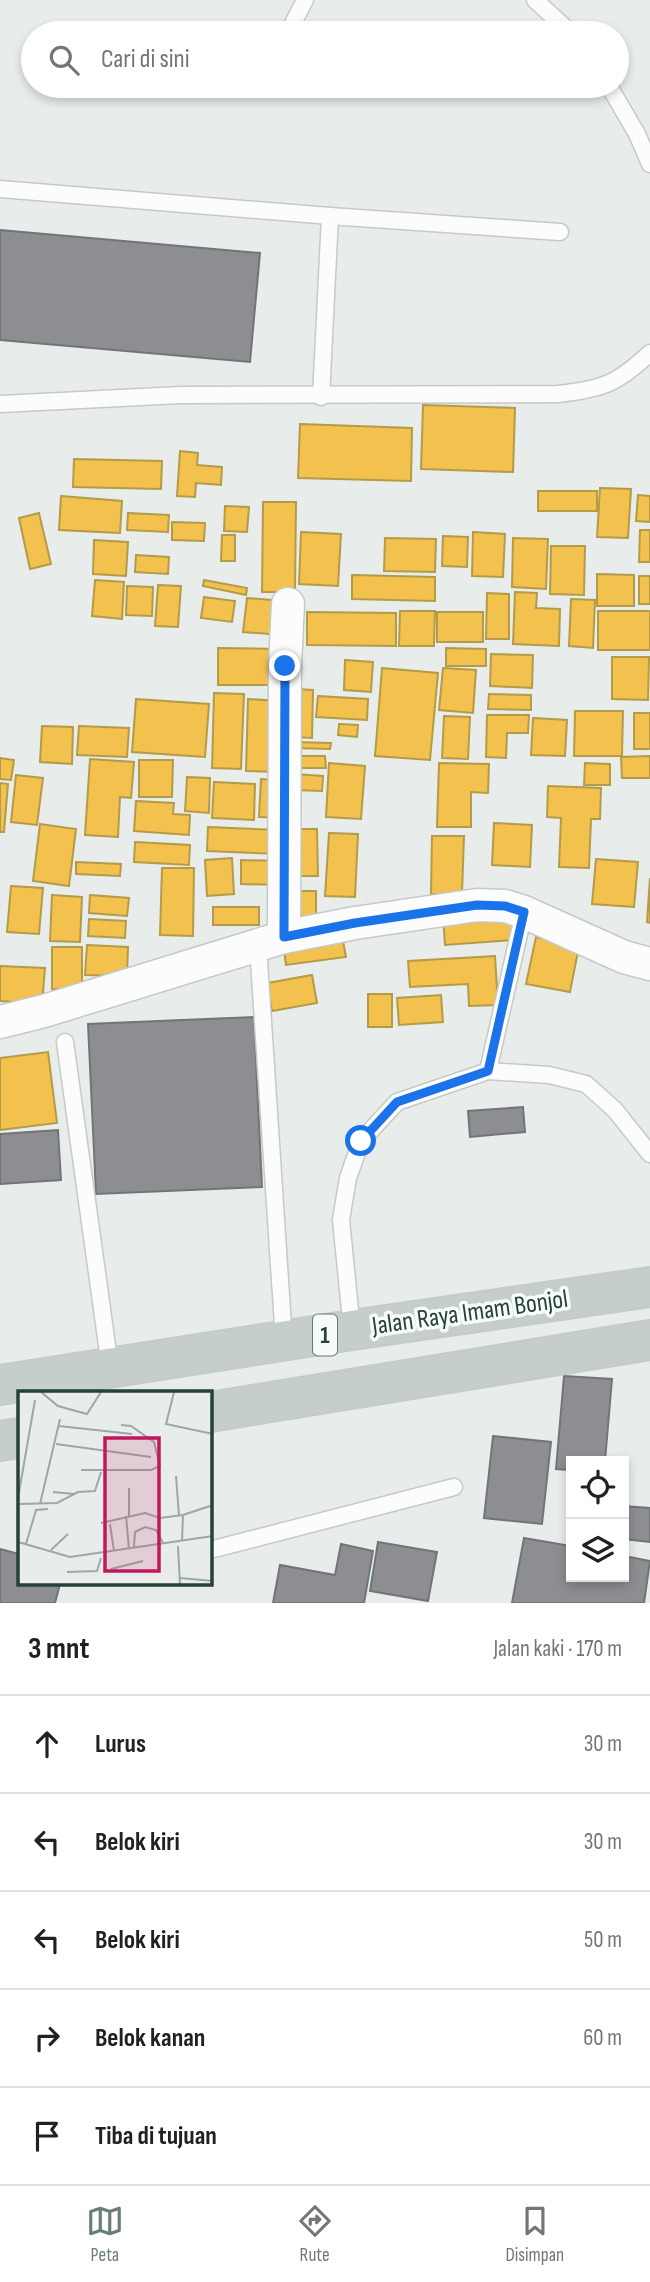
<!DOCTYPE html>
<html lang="id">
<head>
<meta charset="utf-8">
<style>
	body { margin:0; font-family:"Sofia Sans Condensed",sans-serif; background:#f6f6f6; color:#202124 }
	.controls { position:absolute; right:21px; bottom:21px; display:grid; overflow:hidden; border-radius:0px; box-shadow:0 4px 10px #0003 }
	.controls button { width:63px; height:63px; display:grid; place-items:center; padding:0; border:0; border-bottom:2px solid #e0e0e0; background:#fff; color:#202124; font:35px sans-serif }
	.stop { position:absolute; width:21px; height:21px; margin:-16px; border:5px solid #1a73e8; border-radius:50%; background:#fff }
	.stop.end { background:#1a73e8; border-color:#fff; box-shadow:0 2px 7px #0008 }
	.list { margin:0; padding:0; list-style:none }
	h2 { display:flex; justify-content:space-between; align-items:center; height:91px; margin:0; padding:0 28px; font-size:30px }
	h2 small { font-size:23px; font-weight:400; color:#757577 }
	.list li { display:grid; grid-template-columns:46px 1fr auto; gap:21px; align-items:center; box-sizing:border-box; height:98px; padding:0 28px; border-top:2px solid #e0e0e0 }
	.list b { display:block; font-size:26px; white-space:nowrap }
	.list em { font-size:23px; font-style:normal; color:#757577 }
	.icon { flex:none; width:38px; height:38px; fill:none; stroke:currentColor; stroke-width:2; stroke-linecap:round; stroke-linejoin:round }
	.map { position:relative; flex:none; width:650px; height:1603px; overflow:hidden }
	.search { position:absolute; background:#fff; box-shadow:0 4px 10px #0003; left:21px; right:21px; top:21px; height:77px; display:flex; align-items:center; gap:18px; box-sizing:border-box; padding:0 24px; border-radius:38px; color:#757577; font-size:26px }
	.sheet { height:581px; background:#fff }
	nav { display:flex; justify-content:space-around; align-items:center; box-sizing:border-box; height:98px; border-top:2px solid #e0e0e0; background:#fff; font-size:19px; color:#757577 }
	nav a { display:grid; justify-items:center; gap:4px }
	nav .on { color:#697e78 }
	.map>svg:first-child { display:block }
</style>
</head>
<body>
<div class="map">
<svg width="650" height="1603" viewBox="0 0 650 1603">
	<rect width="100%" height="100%" fill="#e8edeb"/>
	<g fill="#f2c14e" stroke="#b49b48" stroke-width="2">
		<polygon points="423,405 515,408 513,472 421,469"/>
		<polygon points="300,424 412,428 411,481 298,478"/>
		<polygon points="180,451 198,453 197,465 222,467 221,485 196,483 195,497 177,496"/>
		<polygon points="74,459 162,461 161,489 73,487"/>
		<polygon points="600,488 631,489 628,538 597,537"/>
		<rect x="538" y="491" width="59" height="20"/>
		<polygon points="638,495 650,496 650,522 636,521"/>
		<polygon points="61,496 122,501 120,533 59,530"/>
		<polygon points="263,502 296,502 295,592 262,592"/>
		<polygon points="225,506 249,507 247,532 224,531"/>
		<polygon points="39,513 51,564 30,569 19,518"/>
		<polygon points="128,513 169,515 168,532 127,530"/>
		<polygon points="172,522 205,523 204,541 172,540"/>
		<polygon points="640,530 650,530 650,562 639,562"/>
		<polygon points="301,532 341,534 338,586 299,584"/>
		<polygon points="473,532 505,534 503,577 472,576"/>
		<polygon points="222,535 235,535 235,561 221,561"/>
		<polygon points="443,536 468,537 467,567 442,566"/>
		<polygon points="385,538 436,539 435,572 384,571"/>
		<polygon points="513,538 548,539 546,589 512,587"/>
		<polygon points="94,540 128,542 126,576 93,574"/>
		<polygon points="551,546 585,546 584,595 550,594"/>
		<polygon points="136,555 169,557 168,574 135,572"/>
		<polygon points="597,574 634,575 634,606 597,606"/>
		<polygon points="352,575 435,577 435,601 352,599"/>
		<rect x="639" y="576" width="11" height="28"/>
		<polygon points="95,580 124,582 122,619 92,616"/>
		<polygon points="204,580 247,588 246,595 203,586"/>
		<polygon points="158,585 181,586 178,627 155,626"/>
		<polygon points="127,586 153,587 152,616 126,615"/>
		<polygon points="515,592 537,593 536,608 560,609 559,646 513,644"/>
		<polygon points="487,593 509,594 509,639 486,639"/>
		<polygon points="204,597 235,601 232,622 201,618"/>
		<polygon points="247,598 284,601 282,635 243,632"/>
		<polygon points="571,599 595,600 593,648 569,646"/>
		<polygon points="400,611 435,611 434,646 399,646"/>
		<rect x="598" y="611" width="52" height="39"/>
		<polygon points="307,612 396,613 396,646 307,645"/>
		<rect x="437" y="612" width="46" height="30"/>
		<polygon points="218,648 279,649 279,685 218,685"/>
		<polygon points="446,648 486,649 486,666 446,666"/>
		<polygon points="491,654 533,655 532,688 490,686"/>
		<polygon points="612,657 649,657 648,700 612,699"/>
		<polygon points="345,660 373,662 371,692 344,690"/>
		<polygon points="382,668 438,673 430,760 375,756"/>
		<polygon points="443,668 476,670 473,713 439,710"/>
		<polygon points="296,689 313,690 312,738 295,737"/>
		<polygon points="214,693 244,694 241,769 212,768"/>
		<polygon points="489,694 531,695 531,710 488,709"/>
		<polygon points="318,696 368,699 367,720 316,717"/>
		<polygon points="136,699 209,704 205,757 132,752"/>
		<polygon points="248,699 280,701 278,772 246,771"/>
		<polygon points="575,711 623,711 622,756 574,756"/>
		<rect x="634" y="713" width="16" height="36"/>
		<polygon points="487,715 529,715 528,733 507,733 506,758 486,757"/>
		<polygon points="444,716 470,717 468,759 442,758"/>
		<polygon points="533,718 567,720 565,756 531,755"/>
		<polygon points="339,724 358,725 357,737 338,735"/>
		<polygon points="42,726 73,727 72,764 40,762"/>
		<polygon points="79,726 129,728 127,757 77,755"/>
		<polygon points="293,742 331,743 330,749 293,748"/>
		<polygon points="298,756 325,756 326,768 298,768"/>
		<polygon points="650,756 650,778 622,778 621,757"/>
		<polygon points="0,758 14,760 11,780 0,779"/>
		<polygon points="90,759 134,762 131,798 120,797 118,837 85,835"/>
		<polygon points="139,760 173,760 172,797 139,797"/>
		<polygon points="329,763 365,766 361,819 326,817"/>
		<polygon points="439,763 489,764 488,793 471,792 471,827 437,827"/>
		<polygon points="585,763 610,764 610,785 584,785"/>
		<polygon points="294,774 323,776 322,791 293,790"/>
		<polygon points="16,775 43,778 37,825 11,822"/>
		<polygon points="187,777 210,778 209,813 185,811"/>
		<polygon points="261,779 281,781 279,818 259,817"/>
		<polygon points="214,782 255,784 254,820 212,818"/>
		<polygon points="0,783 8,784 4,832 0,832"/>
		<polygon points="548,786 601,788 600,819 591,819 589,868 559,867 561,818 547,817"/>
		<polygon points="136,801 174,803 173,814 190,815 189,835 134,831"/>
		<polygon points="494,823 532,825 530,867 492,865"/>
		<polygon points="40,824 76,829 69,886 33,881"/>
		<polygon points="208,827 280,830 279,854 207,851"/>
		<polygon points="299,829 317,829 318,876 300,876"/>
		<polygon points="329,833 358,834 355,897 325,896"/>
		<polygon points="432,836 464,836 462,894 431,894"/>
		<polygon points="135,842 190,845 189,865 134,862"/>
		<polygon points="232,858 234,894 207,896 205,860"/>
		<polygon points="596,859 638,862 634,907 592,904"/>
		<polygon points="241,860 279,861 279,885 241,884"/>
		<polygon points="76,862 121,864 120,876 76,874"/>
		<polygon points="162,868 194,868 193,936 160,935"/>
		<polygon points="650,878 650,923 647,922"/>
		<polygon points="11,886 43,888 39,934 7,932"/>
		<rect x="295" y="891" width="21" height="35"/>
		<polygon points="52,895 82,897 80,942 50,941"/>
		<polygon points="90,895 129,898 127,916 89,913"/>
		<rect x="213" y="907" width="46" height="18"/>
		<polygon points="511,911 513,940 445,945 443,916"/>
		<polygon points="89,919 126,921 125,938 88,936"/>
		<polygon points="536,937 579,946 570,992 526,984"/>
		<polygon points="343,941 346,957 286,965 284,950"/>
		<polygon points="87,945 128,947 127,976 85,975"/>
		<rect x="52" y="947" width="30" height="42"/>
		<polygon points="495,956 498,1005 469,1006 468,984 410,987 408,961"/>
		<polygon points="0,966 45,968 42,1004 0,1001"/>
		<polygon points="312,975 317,1003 272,1011 267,983"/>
		<rect x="368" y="994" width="24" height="33"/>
		<polygon points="441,995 443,1022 399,1025 397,998"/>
		<polygon points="48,1052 57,1123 0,1130 0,1058"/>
	</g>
	<g fill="#8d8d92" stroke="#6e7678" stroke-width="2">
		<polygon points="0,230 260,253 250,362 0,340"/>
		<polygon points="254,1017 262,1187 96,1194 88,1024"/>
		<polygon points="523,1107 525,1132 470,1137 468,1111"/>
		<polygon points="58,1130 61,1180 0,1184 0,1134"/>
		<polygon points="564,1376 612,1379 605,1461 571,1461 571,1470 556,1469"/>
		<polygon points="493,1436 551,1442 542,1524 484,1518"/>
		<polygon points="624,1506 650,1508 650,1542 624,1539"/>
		<polygon points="524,1538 571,1546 571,1577 624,1577 624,1556 650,1561 644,1603 512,1603"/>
		<polygon points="378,1542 437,1552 428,1601 370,1591"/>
		<polygon points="341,1544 373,1551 364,1603 273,1603 280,1565 335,1575"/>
		<polygon points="0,1549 19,1554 19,1584 60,1584 55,1603 0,1603"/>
	</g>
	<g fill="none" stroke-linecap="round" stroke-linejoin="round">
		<defs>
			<g id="service">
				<polyline points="535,0 571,33"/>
				<polyline points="288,33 305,0"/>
				<polyline points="609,86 637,134 650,164"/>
				<polyline points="0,189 330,216 560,232"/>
				<polyline points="321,397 330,216"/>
				<path d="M0 404 181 395 558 394C603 389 617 384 650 353"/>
				<polyline points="258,946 284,1341"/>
				<polyline points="65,1042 110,1367"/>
				<polyline points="488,1071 524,912"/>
				<polyline points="352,1330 341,1220 348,1178 361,1141 397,1102 488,1071 549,1075 586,1084 615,1110 650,1154"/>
				<polyline points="210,1550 454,1487"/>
			</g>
			<g id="minor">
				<polyline points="284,937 285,666 288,604"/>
				<polyline points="0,1022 44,1011 284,937 355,923 477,905 505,906 524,912 624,957 650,964"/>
			</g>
			<g id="trunk">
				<polyline points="0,1385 352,1330 650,1287"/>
				<polyline points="210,1412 650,1340"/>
				<polyline points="0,1441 19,1438"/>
			</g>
		</defs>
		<use href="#service" stroke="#c5cac8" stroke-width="19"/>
		<use href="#minor" stroke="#c5cac8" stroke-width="35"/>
		<use href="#trunk" stroke="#c3ccc9" stroke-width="42"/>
		<use href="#service" stroke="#fcfcfc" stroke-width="16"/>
		<use href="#minor" stroke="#fcfcfc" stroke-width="32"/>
		<use href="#trunk" stroke="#c6cecc" stroke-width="38"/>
	</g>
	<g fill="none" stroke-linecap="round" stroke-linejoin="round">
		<polyline stroke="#1a73e8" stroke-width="9" points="285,666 284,937 355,923 477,905 505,906 524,912 488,1071 397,1102 361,1141"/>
	</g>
	<g text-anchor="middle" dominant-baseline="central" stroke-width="7" stroke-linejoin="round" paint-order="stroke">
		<rect fill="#f7fbf9" stroke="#637a73" stroke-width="2" x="313" y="1314.5" width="24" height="41" rx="5"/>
		<g font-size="24" font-weight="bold" fill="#24423a">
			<text x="325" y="1335">1</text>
		</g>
		<g font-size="26" fill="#24423a" stroke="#f7fbf9">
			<text transform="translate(470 1313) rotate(-8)">Jalan Raya Imam Bonjol</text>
		</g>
	</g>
	<g transform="translate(18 1391)">
		<rect width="194" height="194" fill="#e8edeb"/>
		<path fill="none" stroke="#9aa9a4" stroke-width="2" d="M23 1 40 15 69 23 83 1M156 1 148 33 195 43M41 35 114 43M38 53 133 66M63 79H133L142 75 136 51 113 35 103 34M158 85 161 125M35 101 56 103M0 107 17 9M0 113 39 112 60 101 77 100 83 81M22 113 42 28M108 125 111 158M111 125V97M83 132 127 122 142 127 165 124 195 114M92 133 96 160M164 150 165 124M0 151 52 166 195 145M8 153 18 119 30 118M160 155 162 194M116 156 117 141 127 136 138 139 145 152M33 159 50 143M93 178 125 170M49 181 79 180 83 167M162 187 195 190"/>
		<path fill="#c2185b" fill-opacity="0.15" stroke="#c2185b" stroke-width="3.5" d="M87 47H141V180H87Z"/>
		<rect width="194" height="194" fill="none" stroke="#24423a" stroke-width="3.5"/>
	</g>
</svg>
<div class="controls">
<button><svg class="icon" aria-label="locate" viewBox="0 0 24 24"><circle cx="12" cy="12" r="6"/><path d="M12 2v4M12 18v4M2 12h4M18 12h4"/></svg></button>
<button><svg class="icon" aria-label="layers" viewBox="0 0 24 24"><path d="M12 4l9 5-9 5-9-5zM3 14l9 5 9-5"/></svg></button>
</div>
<div class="stop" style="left:361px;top:1141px"></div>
<div class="stop end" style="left:285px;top:666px"></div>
<div class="search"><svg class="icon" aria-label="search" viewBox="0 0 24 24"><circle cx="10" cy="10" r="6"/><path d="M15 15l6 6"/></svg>Cari di sini</div>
</div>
<section class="sheet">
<h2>3 mnt<small>Jalan kaki · 170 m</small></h2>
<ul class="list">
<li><svg class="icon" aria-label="ahead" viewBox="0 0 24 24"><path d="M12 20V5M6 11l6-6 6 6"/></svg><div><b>Lurus</b></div><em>30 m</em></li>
<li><svg class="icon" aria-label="left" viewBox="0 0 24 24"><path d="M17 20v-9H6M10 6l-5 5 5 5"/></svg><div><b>Belok kiri</b></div><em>30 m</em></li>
<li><svg class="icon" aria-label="left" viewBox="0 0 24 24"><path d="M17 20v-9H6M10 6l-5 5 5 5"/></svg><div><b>Belok kiri</b></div><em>50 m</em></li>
<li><svg class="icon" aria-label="right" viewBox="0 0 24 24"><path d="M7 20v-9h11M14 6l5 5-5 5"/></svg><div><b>Belok kanan</b></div><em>60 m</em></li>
<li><svg class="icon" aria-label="arrive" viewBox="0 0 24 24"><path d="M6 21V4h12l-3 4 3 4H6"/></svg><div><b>Tiba di tujuan</b></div></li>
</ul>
</section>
<nav>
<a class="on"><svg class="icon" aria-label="map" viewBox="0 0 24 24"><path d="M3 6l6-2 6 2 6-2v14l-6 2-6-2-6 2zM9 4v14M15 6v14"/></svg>Peta</a>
<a><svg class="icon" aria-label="directions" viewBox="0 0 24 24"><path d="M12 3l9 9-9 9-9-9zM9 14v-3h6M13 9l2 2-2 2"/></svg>Rute</a>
<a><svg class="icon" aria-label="saved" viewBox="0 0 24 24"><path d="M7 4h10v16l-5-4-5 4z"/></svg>Disimpan</a>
</nav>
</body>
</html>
